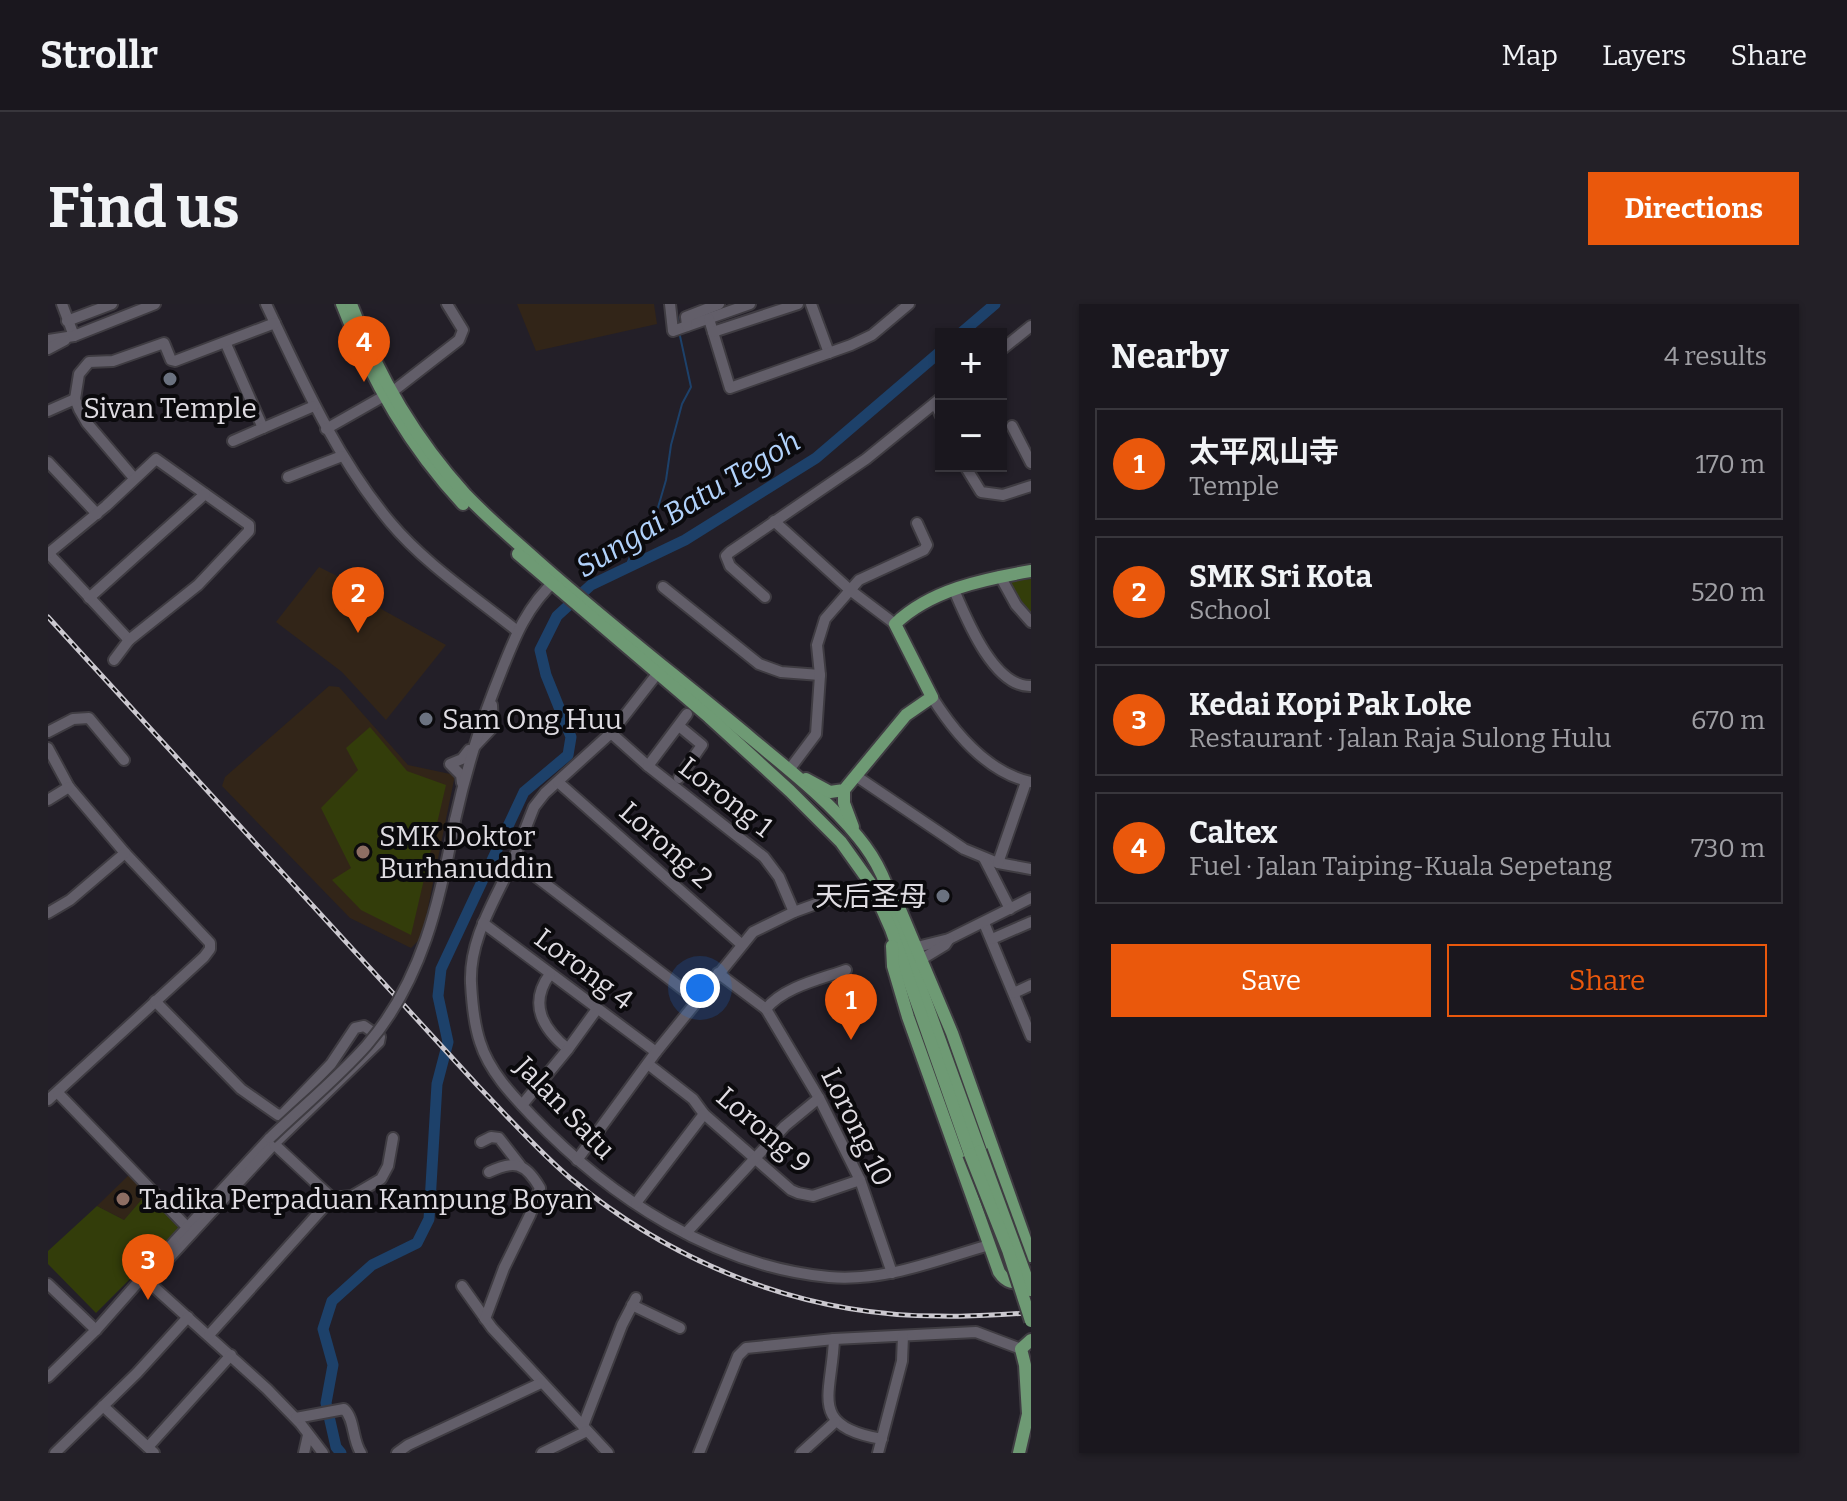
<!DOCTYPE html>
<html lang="en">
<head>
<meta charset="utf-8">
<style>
	body { margin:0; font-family:Bitter,"Noto Sans SC",serif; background:#232027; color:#f1f3f6 }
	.controls { position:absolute; right:24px; top:24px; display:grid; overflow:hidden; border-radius:0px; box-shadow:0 2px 6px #0004 }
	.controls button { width:72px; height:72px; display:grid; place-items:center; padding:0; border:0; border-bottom:2px solid #38363c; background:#1a171e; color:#f1f3f6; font:40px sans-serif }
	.you { position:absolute; left:652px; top:684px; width:28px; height:28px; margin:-20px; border:6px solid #fff; border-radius:50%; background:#1a73e8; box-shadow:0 0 0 12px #1a73e833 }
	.badge { display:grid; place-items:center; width:52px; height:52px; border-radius:50%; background:#ea580c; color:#fff; font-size:26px; font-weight:700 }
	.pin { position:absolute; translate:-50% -66px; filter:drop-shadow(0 2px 4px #0008) }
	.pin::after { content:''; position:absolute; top:42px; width:28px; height:24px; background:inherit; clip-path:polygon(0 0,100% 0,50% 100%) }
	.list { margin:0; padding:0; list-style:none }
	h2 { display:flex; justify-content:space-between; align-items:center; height:104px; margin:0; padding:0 32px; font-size:34px }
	h2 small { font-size:26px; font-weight:400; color:#9f9fa4 }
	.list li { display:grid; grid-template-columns:52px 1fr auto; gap:24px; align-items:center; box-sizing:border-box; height:112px; margin:0 16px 16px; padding:0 16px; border:2px solid #38363c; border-radius:0px }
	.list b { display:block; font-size:30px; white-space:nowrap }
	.list p { margin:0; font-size:26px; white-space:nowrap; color:#9f9fa4 }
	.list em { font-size:26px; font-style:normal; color:#9f9fa4 }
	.actions { display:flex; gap:16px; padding:24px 32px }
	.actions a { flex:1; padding:18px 0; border:2px solid #ea580c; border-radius:0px; text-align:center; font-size:28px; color:#ea580c }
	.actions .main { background:#ea580c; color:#fff }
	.map { position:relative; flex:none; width:983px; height:1149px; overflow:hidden; border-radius:0px }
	header { display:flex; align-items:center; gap:48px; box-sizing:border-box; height:112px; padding:0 40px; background:#1a171e; border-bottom:2px solid #38363c }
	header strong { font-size:38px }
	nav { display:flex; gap:44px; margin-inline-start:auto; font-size:28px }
	.intro { display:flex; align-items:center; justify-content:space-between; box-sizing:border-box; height:192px; padding:0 48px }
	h1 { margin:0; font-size:56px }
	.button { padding:20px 36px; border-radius:0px; background:#ea580c; color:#fff; font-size:28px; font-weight:700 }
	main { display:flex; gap:48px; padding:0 48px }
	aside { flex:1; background:#1a171e; border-radius:0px; box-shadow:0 2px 6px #0004 }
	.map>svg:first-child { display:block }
</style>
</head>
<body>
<header>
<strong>Strollr</strong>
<nav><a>Map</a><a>Layers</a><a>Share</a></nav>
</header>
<div class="intro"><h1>Find us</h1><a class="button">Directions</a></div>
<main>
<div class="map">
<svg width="983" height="1149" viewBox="0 0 983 1149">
	<rect width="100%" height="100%" fill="#231f28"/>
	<g fill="#322518">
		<polygon points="469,0 606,0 609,20 488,47"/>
		<polygon points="271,263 307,281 335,306 398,341 338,416 294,368 228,318"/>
		<polygon points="281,382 291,383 360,461 407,471 374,633 363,644 302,614 174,482 177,473"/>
		<polygon points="83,869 101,887 76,916 49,902"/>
	</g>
	<g fill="#333d0a">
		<polygon points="983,275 983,311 961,278"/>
		<polygon points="322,423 359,467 398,481 363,631 313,606 284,576 303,564 273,504 310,466 298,444"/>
		<polygon points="101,887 134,923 48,1009 0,960 0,947 49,902 76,916"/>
	</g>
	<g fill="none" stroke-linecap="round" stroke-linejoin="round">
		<g stroke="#1d416a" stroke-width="2">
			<polyline points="628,5 630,18"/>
			<polyline points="577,265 584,248 609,207 618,176 623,141 634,100 643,83 632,32"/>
		</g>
		<g stroke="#1d416a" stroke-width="11">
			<polyline points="912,30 947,0"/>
			<polyline points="293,1149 288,1143 278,1099 285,1061 275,1025 284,997 324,961 369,939 381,915 389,780 400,738 390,692 393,665 476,488 520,451 523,433 498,371 492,346 509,312 543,281 637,236 768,154 893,47"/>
		</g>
		<defs>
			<g id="minor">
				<polyline points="14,0 26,32"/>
				<path d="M218 0C254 76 288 153 342 218 377 260 426 292 468 326"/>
				<polyline points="622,0 625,27 702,0"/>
				<polyline points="763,0 781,49"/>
				<polyline points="661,15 682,84 803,41 824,31 861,0"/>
				<polyline points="19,17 64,0"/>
				<polyline points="639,22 638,13 671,0"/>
				<polyline points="665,28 750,0"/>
				<polyline points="0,36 26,32 107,0"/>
				<polyline points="178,40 215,124"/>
				<polyline points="0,45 17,36"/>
				<polyline points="953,46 983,22"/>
				<polyline points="344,88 411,36 415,26 399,0"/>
				<polyline points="887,99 893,112"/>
				<polyline points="0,107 27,95"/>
				<polyline points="964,122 983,159"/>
				<polyline points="278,125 336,92"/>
				<polyline points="185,137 266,102"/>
				<polyline points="0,158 49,210"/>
				<polyline points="917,162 933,188 955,191 983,182"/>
				<polyline points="240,173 294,152"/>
				<polyline points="86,174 39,119 31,105 27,95 31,70 41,58 65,57 116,39 123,56 127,57 227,19"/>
				<polyline points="726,217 802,286 847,320"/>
				<polyline points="0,249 81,336"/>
				<polyline points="1,249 58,202 108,155 201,221 201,227 150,281 81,336 66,356"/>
				<polyline points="952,272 968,301 983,318"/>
				<polyline points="615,283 711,360 733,368 772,371"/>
				<path d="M906 286C918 314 946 384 983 382"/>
				<polyline points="717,293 682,262 678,252 682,248 818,155 893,94"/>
				<polyline points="41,294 157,190"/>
				<path d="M609 370 563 429 497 489 486 503C479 520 473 537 466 554 449 594 421 633 423 679 424 698 426 720 432 738 441 767 464 791 484 812 562 894 666 962 781 973 836 978 889 956 941 941"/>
				<path d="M884 393C906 428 940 469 983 478"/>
				<polyline points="631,422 654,441 631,474"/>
				<polyline points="0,428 25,415 41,414 76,456"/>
				<polyline points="563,429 600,462 716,553 731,573 746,608"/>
				<polyline points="427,442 445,423 444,401"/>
				<polyline points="0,444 21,483 77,549 162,639 162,645 156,653 0,796"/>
				<polyline points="600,462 639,410"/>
				<polyline points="741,466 768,430 772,371 769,341 777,315 811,276 876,246 879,241 869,219"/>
				<polyline points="808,472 916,545 950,559 983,565"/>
				<polyline points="510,478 693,640"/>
				<polyline points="414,479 413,471 402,460 414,455 421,446"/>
				<polyline points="0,496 21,483"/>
				<path d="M407 516C417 471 429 430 446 386 463 344 474 306 509 275"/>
				<polyline points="936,554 962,605"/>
				<polyline points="465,555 649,696"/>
				<polyline points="950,559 978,478"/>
				<polyline points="0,609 22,596 77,549"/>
				<polyline points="435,619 608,748"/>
				<polyline points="936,619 983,732"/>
				<polyline points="944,635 983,618"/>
				<polyline points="869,643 901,635 983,594"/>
				<polyline points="874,655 897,641 901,635"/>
				<polyline points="670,669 718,705 771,794 812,876 844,969"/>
				<path d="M502 670C480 700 495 725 520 745"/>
				<polyline points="966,689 983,681"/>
				<path d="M718 705C735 683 773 675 798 666"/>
				<polyline points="600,760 645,795 656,810 743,886 750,889 765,892 812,876"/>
				<polyline points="10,789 139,923"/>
				<polyline points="474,801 520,745 549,705"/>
				<polyline points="433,838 443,833 451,834 472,861"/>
				<polyline points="529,856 608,748 705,628 746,608 823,580"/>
				<polyline points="284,894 304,892 333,875 340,862 345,834"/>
				<polyline points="588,899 656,810"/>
				<polyline points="638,929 737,822 771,794"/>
				<polyline points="116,949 222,834"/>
				<polyline points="96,974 219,1085 252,1119 275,1149"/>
				<polyline points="100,977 226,840 331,738 332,733 316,722 307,724 283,760 235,810 230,811 193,785 107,697"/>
				<polyline points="0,980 48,1026"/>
				<polyline points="414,982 444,1024 560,1149"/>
				<polyline points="584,1001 632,1024"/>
				<path d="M437 1015 456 964 482 911 492 884C477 858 466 856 441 868"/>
				<polyline points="161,1031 284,894 226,840"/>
				<path d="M786 1035C784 1091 759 1122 834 1135"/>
				<polyline points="0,1073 48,1026 100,967"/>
				<polyline points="55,1102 106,1149"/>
				<path d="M248 1114 296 1105C307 1115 304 1136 313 1149"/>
				<polyline points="535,1122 574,1021 588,994"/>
				<polyline points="100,1143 183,1051"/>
				<polyline points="7,1149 89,1069 140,1013"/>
				<polyline points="256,1149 260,1131"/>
				<polyline points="349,1149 360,1141 493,1079"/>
				<polyline points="494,1149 539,1127"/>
				<polyline points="651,1149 690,1052 698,1044 786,1035 928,1028 973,1045"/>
				<polyline points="753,1149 787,1118"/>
				<polyline points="830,1149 854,1057 855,1032"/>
			</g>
			<g id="major">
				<path d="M294 0C322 74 361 142 415 200"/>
				<path d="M303 0C329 70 368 136 418 191 439 213 462 233 485 253 555 316 631 374 704 435 740 465 780 496 810 533 831 558 842 584 848 615L932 847"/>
				<polyline points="470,250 661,413 742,487 793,538 823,580 843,625 922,850"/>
				<path d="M758 475 782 488 796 486 858 411 884 393 847 320C882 286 936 275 983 267"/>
				<polyline points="796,486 796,499 805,523"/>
				<polyline points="848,596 904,729 983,952"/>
				<path d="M844 642 845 662 860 713 951 968C959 980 966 979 980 978"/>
				<polyline points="971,1149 980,1110 977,1061 973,1045 983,1036"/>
			</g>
		</defs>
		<use href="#minor" stroke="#3f3c42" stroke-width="14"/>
		<use href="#major" stroke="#3f3c42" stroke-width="16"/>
		<use href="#minor" stroke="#625e69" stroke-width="10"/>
		<use href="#major" stroke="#6e9a74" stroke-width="12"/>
		<defs>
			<path id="rail" d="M0 313 431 783C461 814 489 846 522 874 626 960 755 1012 891 1012 922 1013 953 1010 983 1009"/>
		</defs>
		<use href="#rail" stroke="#cbc8cf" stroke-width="5"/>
		<use href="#rail" stroke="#0b0a0d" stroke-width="2" stroke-dasharray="6" stroke-linecap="butt"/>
		<defs>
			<path id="minor-bridge" d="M222 834C254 803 290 774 319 741 374 677 392 597 407 516"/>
			<g id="major-bridge">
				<polyline points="932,847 983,986"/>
				<polyline points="922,850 960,946 983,1017"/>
			</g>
		</defs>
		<use href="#minor-bridge" stroke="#3f3c42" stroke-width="14" stroke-linecap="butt"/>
		<use href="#major-bridge" stroke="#3f3c42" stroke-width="16" stroke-linecap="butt"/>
		<use href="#minor-bridge" stroke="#625e69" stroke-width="10"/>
		<use href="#major-bridge" stroke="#6e9a74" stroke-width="12"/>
	</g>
	<g fill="#6b7280" stroke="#0b0a0d" stroke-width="3">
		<circle cx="122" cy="75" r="8"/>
		<circle cx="378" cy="415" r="8"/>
		<circle cx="895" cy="592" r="8"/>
	</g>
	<g fill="#8d6e63" stroke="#0b0a0d" stroke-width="3">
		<circle cx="315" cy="548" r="8"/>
		<circle cx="75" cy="895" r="8"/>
	</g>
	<g text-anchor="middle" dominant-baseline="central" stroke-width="8" stroke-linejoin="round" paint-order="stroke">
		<g font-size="28" fill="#dfdce2" stroke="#0b0a0d" text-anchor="start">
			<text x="122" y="104" text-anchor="middle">Sivan Temple</text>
			<text x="394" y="415">Sam Ong Huu</text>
			<text x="331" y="532">SMK Doktor<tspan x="331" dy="32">Burhanuddin</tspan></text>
			<text x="879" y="592" text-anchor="end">天后圣母</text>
			<text x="91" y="895">Tadika Perpaduan Kampung Boyan</text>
		</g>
		<g font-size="28" fill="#dfdce2" stroke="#0b0a0d">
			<text transform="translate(678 493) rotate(38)">Lorong 1</text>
			<text transform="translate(618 541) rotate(42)">Lorong 2</text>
			<text transform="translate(536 665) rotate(37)">Lorong 4</text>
			<text transform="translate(517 804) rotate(46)">Jalan Satu</text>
			<text transform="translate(809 823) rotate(64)">Lorong 10</text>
			<text transform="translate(716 826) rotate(41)">Lorong 9</text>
		</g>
		<g font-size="30" font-style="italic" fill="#b1d2fb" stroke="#0b0a0d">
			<text transform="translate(640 200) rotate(-31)">Sungai Batu Tegoh</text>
		</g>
	</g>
</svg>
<div class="controls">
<button>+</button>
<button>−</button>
</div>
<div class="you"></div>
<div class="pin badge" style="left:803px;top:736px">1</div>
<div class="pin badge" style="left:310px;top:329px">2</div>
<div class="pin badge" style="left:100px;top:996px">3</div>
<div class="pin badge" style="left:316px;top:78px">4</div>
</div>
<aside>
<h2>Nearby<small>4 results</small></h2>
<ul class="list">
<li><span class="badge">1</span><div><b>太平风山寺</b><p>Temple</p></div><em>170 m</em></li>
<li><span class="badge">2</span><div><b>SMK Sri Kota</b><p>School</p></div><em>520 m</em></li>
<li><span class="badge">3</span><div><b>Kedai Kopi Pak Loke</b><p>Restaurant · Jalan Raja Sulong Hulu</p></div><em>670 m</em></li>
<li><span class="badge">4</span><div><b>Caltex</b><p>Fuel · Jalan Taiping-Kuala Sepetang</p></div><em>730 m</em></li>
</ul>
<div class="actions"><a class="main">Save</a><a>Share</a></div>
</aside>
</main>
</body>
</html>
